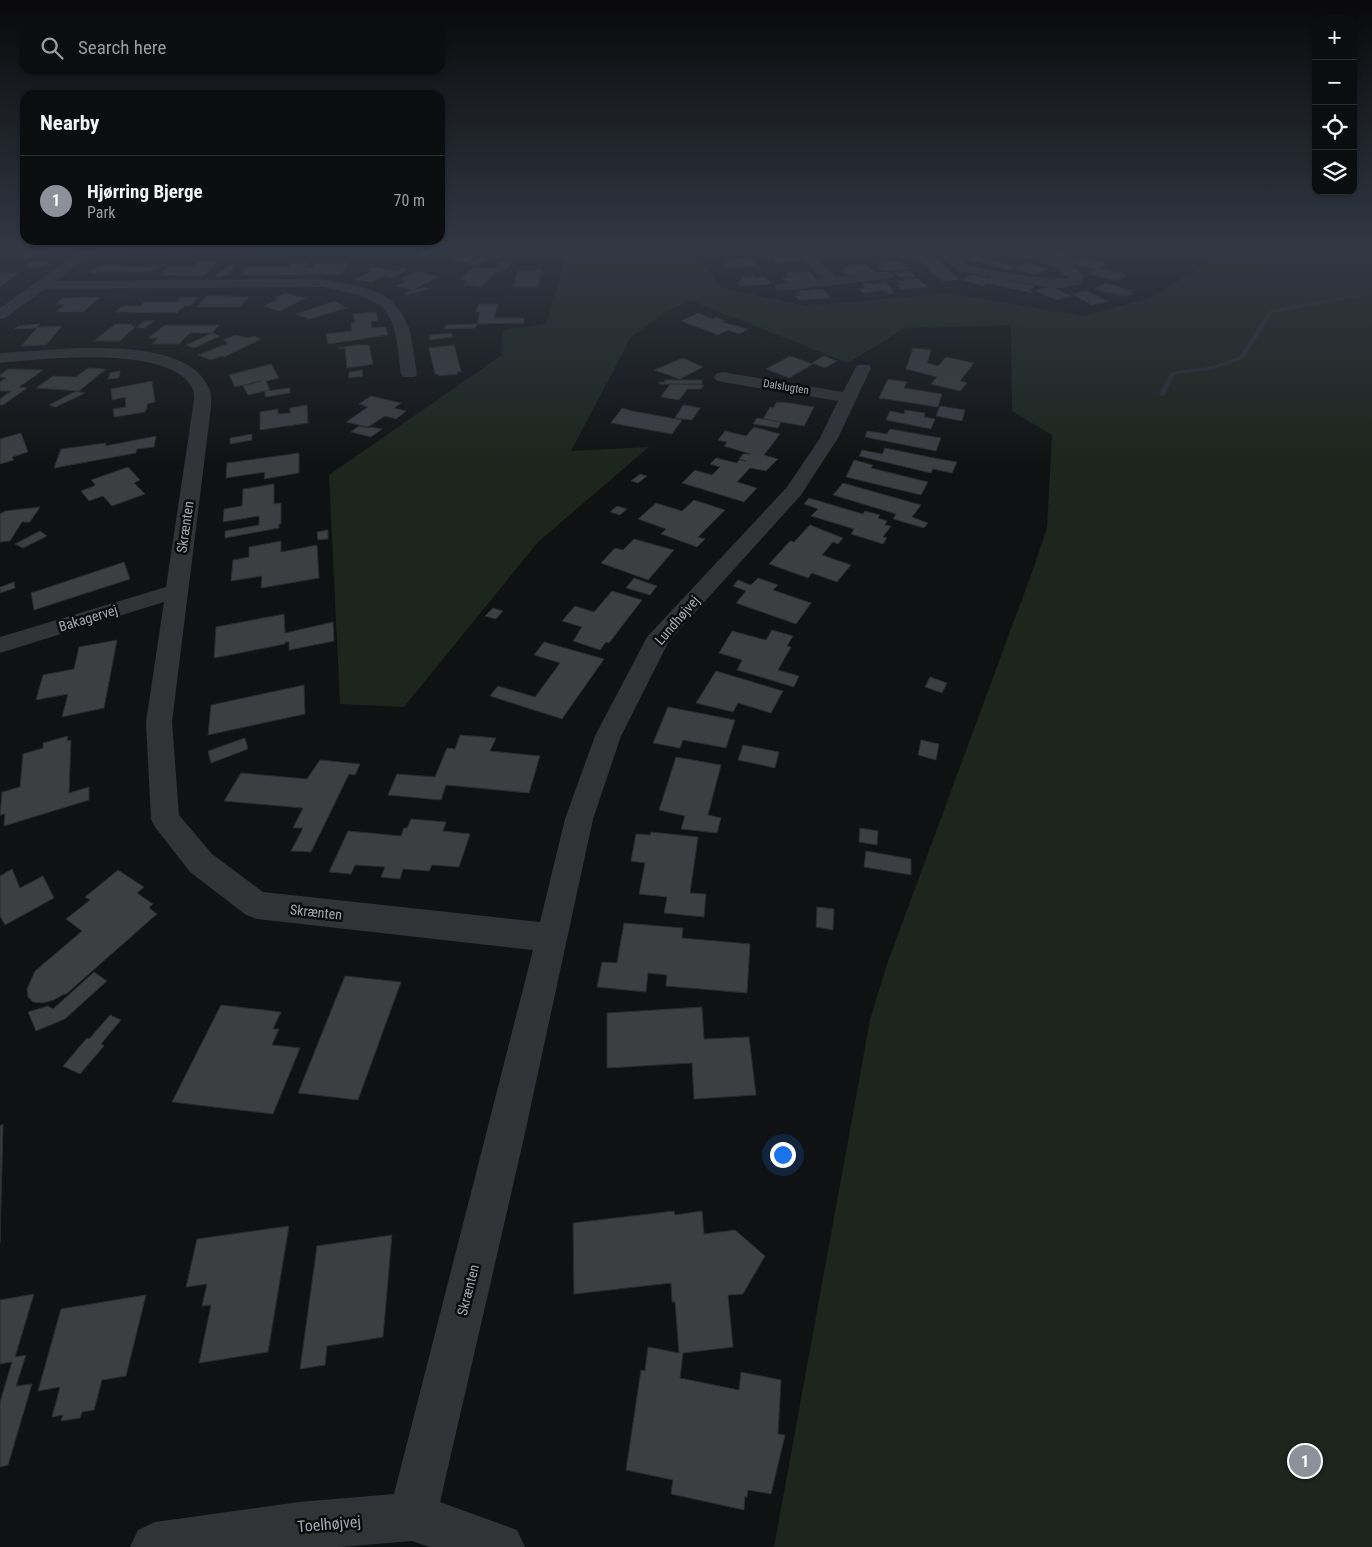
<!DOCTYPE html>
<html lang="en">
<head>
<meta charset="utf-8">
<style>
	body { margin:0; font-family:"Roboto Condensed",sans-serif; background:#151617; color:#f1f3f6 }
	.controls { position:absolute; right:15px; top:15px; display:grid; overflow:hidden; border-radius:10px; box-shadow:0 1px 4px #0004 }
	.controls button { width:45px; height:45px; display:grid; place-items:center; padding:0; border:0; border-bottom:1px solid #2c2d2e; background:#0c0d0e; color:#f1f3f6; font:25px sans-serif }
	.you { position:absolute; left:782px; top:1154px; width:18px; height:18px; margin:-12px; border:4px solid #fff; border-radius:50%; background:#1a73e8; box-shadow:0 0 0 8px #1a73e833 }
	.badge { display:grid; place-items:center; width:32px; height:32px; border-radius:50%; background:#8c9099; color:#fff; font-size:16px; font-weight:700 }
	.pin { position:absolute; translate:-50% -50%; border:2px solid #fff; box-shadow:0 1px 5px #0006 }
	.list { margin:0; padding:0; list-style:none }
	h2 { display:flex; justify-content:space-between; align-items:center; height:65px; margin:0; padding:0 20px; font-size:21px }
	h2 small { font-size:16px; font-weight:400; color:#9a9c9e }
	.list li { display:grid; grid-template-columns:32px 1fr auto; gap:15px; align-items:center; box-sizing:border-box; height:90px; padding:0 20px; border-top:1px solid #2c2d2e }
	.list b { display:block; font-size:19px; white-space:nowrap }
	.list p { margin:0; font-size:16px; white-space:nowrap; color:#9a9c9e }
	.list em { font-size:16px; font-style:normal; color:#9a9c9e }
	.icon { flex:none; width:28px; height:28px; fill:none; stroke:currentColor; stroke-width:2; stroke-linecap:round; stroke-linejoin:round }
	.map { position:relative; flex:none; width:1372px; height:1547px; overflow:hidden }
	.search { position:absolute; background:#0c0d0e; box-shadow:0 1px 4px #0004; left:20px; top:20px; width:425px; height:55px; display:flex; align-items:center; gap:12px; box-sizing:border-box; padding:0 18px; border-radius:15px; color:#9a9c9e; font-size:19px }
	.panel { position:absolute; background:#0c0d0e; box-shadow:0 1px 4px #0004; left:20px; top:90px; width:425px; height:155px; border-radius:15px }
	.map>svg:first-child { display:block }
</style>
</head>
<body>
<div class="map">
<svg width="1372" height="1547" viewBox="0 0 1372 1547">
	<rect width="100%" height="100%" fill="#101112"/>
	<polygon fill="#1d251d" points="555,249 748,249 697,256 722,288 807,306 949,293 1084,316 1153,297 1228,249 1372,249 1372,1547 774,1547 870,1020 886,967 1035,564 1047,528 1052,435 1012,411 1011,325 905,328 848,363 692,301 668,310 631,337 571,451 649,447 538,542 404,707 340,704 329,475 502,355 503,330 546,324 566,258 551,258"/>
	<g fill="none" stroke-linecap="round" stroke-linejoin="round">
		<polygon fill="#263137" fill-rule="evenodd" points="1372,292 1372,294 1273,313 1243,359 1210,370 1175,374 1164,396 1159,395 1171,372 1209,367 1239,357 1269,311 1286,307"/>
	</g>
	<g fill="#3c3e42" stroke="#2a2b2e">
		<polygon points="24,249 60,249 52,254 37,254 31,258 14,258"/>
		<polygon points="133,249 169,249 166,252 129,252"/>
		<polygon points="196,249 238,249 236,252 193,252"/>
		<polygon points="425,249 435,249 427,256 418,256"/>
		<polygon points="451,249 461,250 459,251 463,252 468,249 491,249 469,261 472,262 478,258 486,259 478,265 452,259 456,257 445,253"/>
		<polygon points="525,249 545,249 545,255 524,255"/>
		<polygon points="825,249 846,249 852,254 827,256 823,252 827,252"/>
		<polygon points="860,249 885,249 887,251 858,253 855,250"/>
		<polygon points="908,249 926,249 941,262 939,262 950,270 948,270 960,280 943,281 929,271 931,271 920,261 913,257 915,257"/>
		<polygon points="1019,249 1046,249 1072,253 1070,259 1043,256 1044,254 1018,251"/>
		<polygon points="794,254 801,261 775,263 772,260 776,259 773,255"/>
		<polygon points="978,257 1010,265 1014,267 1009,270 971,260"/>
		<polygon points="1080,257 1107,264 1100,268 1127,275 1117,281 1088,274 1096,269 1069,263"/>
		<polygon points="740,258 750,258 757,266 726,268 724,264 729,264 726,260"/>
		<polygon points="199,261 218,261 204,276 159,275 168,267 194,266"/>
		<polygon points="30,262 49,262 42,267 23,267"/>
		<polygon points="500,262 511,263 503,272 495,272 482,287 464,285 468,280 459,280 474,267 495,268"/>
		<polygon points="888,262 899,262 908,269 882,271 878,268 883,267 878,263"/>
		<polygon points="308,263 304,268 312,268 315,264 349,263 341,274 240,275 247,267 289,267 292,264"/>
		<polygon points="1027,263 1047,269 1036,275 1016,270 1020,268 1017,267"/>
		<polygon points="104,265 122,265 120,267 157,267 152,271 142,273 90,273 97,267"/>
		<polygon points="856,265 867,265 875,273 845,275 842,271 847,271 843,267"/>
		<polygon points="228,266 235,266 227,276 215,276"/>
		<polygon points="374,267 396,271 402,268 408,270 392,278 385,276 372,282 354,280 371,271 367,270"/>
		<polygon points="542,270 538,287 513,287 518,271"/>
		<polygon points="418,271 438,277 413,290 396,286 407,281 401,279"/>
		<polygon points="809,271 816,279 786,282 782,278 789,277 785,273"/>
		<polygon points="910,271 916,277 901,278 895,273"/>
		<polygon points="0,273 19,273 0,287"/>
		<polygon points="971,274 990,279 992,277 999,278 1035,286 1030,291 1033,291 1031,293 987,283 984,286 963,280"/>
		<polygon points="754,276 755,278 765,276 771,284 740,286 737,282 743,282 740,277"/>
		<polygon points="907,279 918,279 928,287 901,289 897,285 902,285 897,281"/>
		<polygon points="886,282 894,291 892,291 895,293 888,294 884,290 863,293 859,289 865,288 861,283 876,284"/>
		<polygon points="1105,283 1134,291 1130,293 1133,294 1124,296 1094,289"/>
		<polygon points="1050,286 1071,296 1057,300 1035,291"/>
		<polygon points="425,287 429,289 407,295 404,293"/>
		<polygon points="823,289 831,298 799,300 795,296 801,296 798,291"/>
		<polygon points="1086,291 1108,301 1092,305 1072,294"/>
		<polygon points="285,293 306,298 280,311 264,306 279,299 274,298"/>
		<polygon points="207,296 229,296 249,297 240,307 197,307"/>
		<polygon points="100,297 83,312 56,312 65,304 55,304 63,298"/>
		<polygon points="181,297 198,297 190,306 184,306 177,313 116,312 122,306 140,306 144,302 177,302"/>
		<polygon points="335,301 347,308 309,319 296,314"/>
		<polygon points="478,304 498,304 494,318 524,318 524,323 477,324 480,312 476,312"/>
		<polygon points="376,312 378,321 371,321 372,328 386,327 388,335 328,344 326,334 352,331 351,323 355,323 353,314"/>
		<polygon points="698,313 713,319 716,317 725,321 722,322 748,329 739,334 728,330 718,335 681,321"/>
		<polygon points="145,321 154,321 145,328 136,328"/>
		<polygon points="40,324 36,328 14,329 18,326"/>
		<polygon points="115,324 133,324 131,326 136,326 120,341 94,341"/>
		<polygon points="477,324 475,328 444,329 446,325"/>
		<polygon points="165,325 219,325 212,333 190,333 179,344 152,344 158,338 148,338"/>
		<polygon points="62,326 46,345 21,346 38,327"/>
		<polygon points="212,333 220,336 194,348 186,345"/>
		<polygon points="451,333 453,337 430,340 429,335"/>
		<polygon points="235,335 249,338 254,336 261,339 224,357 221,356 211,360 198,355 229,343 223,340"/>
		<polygon points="357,345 369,345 373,364 347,368 345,348 339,349 338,348"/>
		<polygon points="454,345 461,371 457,372 458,374 439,376 438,374 435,374 429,348"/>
		<polygon points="913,348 931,350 927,363 938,366 946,357 974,363 960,381 967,383 960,391 931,384 937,377 906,369"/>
		<polygon points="790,356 813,364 789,378 766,369"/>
		<polygon points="824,356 837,361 825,368 812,363"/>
		<polygon points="683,358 703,367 680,379 654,370"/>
		<polygon points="271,364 279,378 266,381 270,390 248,395 243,386 261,381 235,387 229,375"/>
		<polygon points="88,368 106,369 79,391 36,388 53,376 76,377"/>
		<polygon points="8,369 43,370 19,387 27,388 3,405 0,405 0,399 11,391 0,391 0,382 6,378 0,377 0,375"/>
		<polygon points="362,370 363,376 349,378 349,372"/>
		<polygon points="120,371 119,378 108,379 110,373"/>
		<polygon points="888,379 907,382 904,388 942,394 938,407 879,398"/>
		<polygon points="665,380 702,380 702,384 659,384 659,382 665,382"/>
		<polygon points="152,381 155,402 147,404 147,410 145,410 145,412 114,417 113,409 126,407 125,397 112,400 111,389"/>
		<polygon points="670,384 704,385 701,389 687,389 679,400 661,397"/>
		<polygon points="290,388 290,393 265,397 265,391"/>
		<polygon points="76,391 85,393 56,407 49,405"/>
		<polygon points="371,396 401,403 394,408 406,411 396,419 385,416 368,427 346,422 368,407 359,404"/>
		<polygon points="777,402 790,403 814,407 804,426 763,419 770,407 773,408"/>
		<polygon points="307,405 308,423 260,430 260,412 278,409 278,414 290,413 290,408"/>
		<polygon points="683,405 700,408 692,420 675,418"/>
		<polygon points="940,406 965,410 962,421 936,416"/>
		<polygon points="622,408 632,411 682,420 672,434 611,423"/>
		<polygon points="905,410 925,413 924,417 935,419 931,429 886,420 890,411 904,414"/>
		<polygon points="757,418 781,422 778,428 753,424"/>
		<polygon points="359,426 369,428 371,427 382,429 371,437 351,432"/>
		<polygon points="754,427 780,434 764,455 778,459 766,471 750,468 737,482 757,488 744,502 682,483 695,470 712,475 720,467 710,464 716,458 737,463 739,460 746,461 739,459 743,454 751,454 724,446 727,442 718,440 725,431 746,436"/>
		<polygon points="890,429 941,438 936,451 865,437 867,431 887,434"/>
		<polygon points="21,433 28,452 12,457 14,460 0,464 0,439"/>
		<polygon points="252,434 252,440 230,444 230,438"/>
		<polygon points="156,436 154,447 137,449 136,453 54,468 61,449 106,443 105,446"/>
		<polygon points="885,448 934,458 957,462 952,473 933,469 931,473 859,456 862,450 882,454"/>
		<polygon points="299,453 299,473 264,479 265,472 226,478 227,463"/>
		<polygon points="854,460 873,465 871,468 928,482 921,495 846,477"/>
		<polygon points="128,467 140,480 134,483 145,494 112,506 103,496 89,501 81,491 94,486 95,484 91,480"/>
		<polygon points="640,474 647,476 638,483 631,481"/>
		<polygon points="843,483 921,505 912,517 928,523 924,528 893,519 896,514 833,495"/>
		<polygon points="274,484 274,504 281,503 281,524 279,524 279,528 225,538 225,531 259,525 259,516 223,522 224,509 242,506 243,489"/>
		<polygon points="809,498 863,514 865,511 880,515 878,518 887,521 885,525 891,526 883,537 887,538 883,544 851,534 854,529 811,516 818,509 804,504"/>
		<polygon points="694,500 725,510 698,537 705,539 697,547 661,534 666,529 638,519 656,503 682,511"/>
		<polygon points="617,506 627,509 620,515 610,512"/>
		<polygon points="40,507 30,522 22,522 10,541 0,542 0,514 5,511"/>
		<polygon points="810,525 843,538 838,544 833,542 822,555 851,565 837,582 812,573 808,578 769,564 790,541 794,542"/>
		<polygon points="328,530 328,539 318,540 317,532"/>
		<polygon points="40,531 47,536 23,548 15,544"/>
		<polygon points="634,539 674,550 648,580 601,563 615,548 623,550"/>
		<polygon points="281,541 281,552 317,545 319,578 261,588 262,576 231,581 233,560 249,557 249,547"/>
		<polygon points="124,562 130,579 34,610 31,593"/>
		<polygon points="634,578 657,586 650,595 626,588"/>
		<polygon points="758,578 778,585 773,590 811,603 796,624 736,603 746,591 733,586 738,580 751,585"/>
		<polygon points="14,582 15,588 0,593 0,587"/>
		<polygon points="612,591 642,600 609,643 606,642 600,650 573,641 582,627 562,621 575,606 594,612"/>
		<polygon points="493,608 503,611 496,619 485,616"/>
		<polygon points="284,614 285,633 333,622 334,641 289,650 289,642 285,642 285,644 214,658 216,627"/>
		<polygon points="772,630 793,636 787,646 791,647 778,670 799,676 794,687 737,670 742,660 719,653 732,631 766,640"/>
		<polygon points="117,640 104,708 62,717 68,694 36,700 43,675 74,669 79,647"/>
		<polygon points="544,642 604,659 562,719 490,696 498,686 535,697 560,663 534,655"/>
		<polygon points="716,671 783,691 771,713 738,703 733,712 696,703"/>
		<polygon points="930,677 947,683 942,693 925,687"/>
		<polygon points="304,685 305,714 208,735 211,705"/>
		<polygon points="668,707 735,720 726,748 683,740 680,748 653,743"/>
		<polygon points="460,735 496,738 490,751 540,756 529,793 446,785 441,800 388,795 397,774 435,777 447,748 455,749"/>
		<polygon points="68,736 67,741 71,740 69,793 89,787 89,800 4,826 5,814 0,815 2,792 20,787 23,754 43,748 43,743"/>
		<polygon points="245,738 248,749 211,763 208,751"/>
		<polygon points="921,740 939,744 936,760 918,755"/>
		<polygon points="743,745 779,752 775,768 738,760"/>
		<polygon points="676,757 721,765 708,815 721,818 717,833 681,829 685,816 659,810"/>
		<polygon points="320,760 360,764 355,775 349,774 311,852 291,851 303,828 293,828 303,808 224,801 241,773 307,779"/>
		<polygon points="411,819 446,822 443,831 470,834 459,867 432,865 429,871 403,869 400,879 381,877 385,867 355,865 351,874 329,872 348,831 401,836 404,828 407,828"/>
		<polygon points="860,828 878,831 877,845 859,842"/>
		<polygon points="651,832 698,837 690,893 706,894 704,917 664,913 667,897 639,894 645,863 631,861 636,834 650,835"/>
		<polygon points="866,851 911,859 911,875 864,867"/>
		<polygon points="12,869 20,888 43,876 54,898 5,925 0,916 0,876"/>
		<polygon points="118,870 144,887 137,893 153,904 149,908 157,914 65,995 64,994 54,1000 43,1003 33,1002 28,997 27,989 35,971 82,931 66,919 90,900 85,897"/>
		<polygon points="817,907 834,909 833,930 816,927"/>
		<polygon points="624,923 683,928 682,938 750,944 747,993 666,986 667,975 648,973 646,992 597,987 602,962 617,963"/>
		<polygon points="94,972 107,981 65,1019 36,1031 28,1012 48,1006 53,1009"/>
		<polygon points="345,976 401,982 358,1100 298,1093"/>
		<polygon points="221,1005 281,1012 273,1029 279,1029 272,1045 300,1048 273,1114 172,1102"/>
		<polygon points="702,1007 704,1039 749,1037 756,1095 694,1099 692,1063 607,1068 607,1013"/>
		<polygon points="110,1015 121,1020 101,1044 104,1046 80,1074 63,1066 87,1038 89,1039"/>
		<polygon points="3,1124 0,1243 0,1126"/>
		<polygon points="674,1211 675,1215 702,1211 704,1234 735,1230 765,1256 743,1294 728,1295 733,1347 683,1353 680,1378 739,1390 741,1372 781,1380 778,1434 785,1435 771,1494 748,1490 747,1497 745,1496 744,1510 671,1494 673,1480 626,1470 641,1370 645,1371 648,1347 679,1353 675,1302 672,1302 671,1283 574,1294 573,1223"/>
		<polygon points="289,1226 268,1352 199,1363 211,1305 202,1306 207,1284 186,1287 197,1239"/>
		<polygon points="392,1235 383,1337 327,1346 325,1365 300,1369 317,1246"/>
		<polygon points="34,1294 15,1357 26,1355 16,1386 32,1384 8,1465 0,1467 0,1402 12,1362 0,1364 0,1300"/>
		<polygon points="146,1295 126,1376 102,1380 94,1410 82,1412 80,1418 61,1421 63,1415 52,1417 60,1387 38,1391 61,1309"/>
	</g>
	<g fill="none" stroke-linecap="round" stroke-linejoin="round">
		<g fill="#313337" fill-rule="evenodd">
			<path d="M83 249H97L56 281 322 279 362 287 383 295 392 301 402 313 410 330 417 374 415 377H403L401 374C394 306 390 300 322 287L45 289 5 318 0 319V308Z"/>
			<polygon points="795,249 808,249 835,277 888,271 895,275 888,279 781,291 776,290 774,287 776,284 821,278"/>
			<path d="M934 249C956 249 950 256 967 264 978 270 1057 281 1069 278L1054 267 1028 258 995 255 973 257 952 252 950 249C986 249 1059 243 1084 276L1080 284 1062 288 1047 287 963 272 958 271Z"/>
			<path d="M78 348C117 348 190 346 209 388 212 393 211 401 211 407L172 722 179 815 212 854 263 892 540 922 565 819 595 736 647 637 787 487 820 438 838 401 722 382 716 380 714 377 716 374 722 372 843 392 857 365H869L871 368 838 438 801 495 669 641 621 736 593 819 523 1142 440 1502 517 1530 525 1547H429L412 1541 341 1547H130L138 1530 155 1522 299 1502 394 1494 533 950 257 919 246 915 190 872 155 827 151 819 146 722 164 602 0 653V637L166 587 193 407C194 401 195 393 192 388 170 344 42 359 0 363V353Z"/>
		</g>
	</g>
	<linearGradient id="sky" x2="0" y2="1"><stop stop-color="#09090a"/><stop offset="0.53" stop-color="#313844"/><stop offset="1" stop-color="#313844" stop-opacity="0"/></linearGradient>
	<rect width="1372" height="466" fill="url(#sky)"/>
	<g text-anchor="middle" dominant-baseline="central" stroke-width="5" stroke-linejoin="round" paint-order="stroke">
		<g font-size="11" fill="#a0a8b4" stroke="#0c0c0d">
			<text transform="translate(786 387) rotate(9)">Dalslugten</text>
		</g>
		<g font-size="14" fill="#a0a8b4" stroke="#0c0c0d">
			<text transform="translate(185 527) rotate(-82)">Skrænten</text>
			<text transform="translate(88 618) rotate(-17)">Bakagervej</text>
			<text transform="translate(677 620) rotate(-49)">Lundhøjvej</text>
			<text transform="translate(316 912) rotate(6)">Skrænten</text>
			<text transform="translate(468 1290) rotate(-76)">Skrænten</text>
		</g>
		<g font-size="16" fill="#a0a8b4" stroke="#0c0c0d">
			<text transform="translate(329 1524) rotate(-5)">Toelhøjvej</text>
		</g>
	</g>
</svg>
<div class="controls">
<button>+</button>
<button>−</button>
<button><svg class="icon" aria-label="locate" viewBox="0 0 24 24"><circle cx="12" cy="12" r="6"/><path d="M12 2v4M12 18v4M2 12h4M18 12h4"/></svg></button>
<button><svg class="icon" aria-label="layers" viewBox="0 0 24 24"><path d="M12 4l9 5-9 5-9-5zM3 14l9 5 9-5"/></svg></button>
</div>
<div class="you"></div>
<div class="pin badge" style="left:1305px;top:1461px">1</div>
<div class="search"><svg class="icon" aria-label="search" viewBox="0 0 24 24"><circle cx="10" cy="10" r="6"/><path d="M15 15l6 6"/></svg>Search here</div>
<section class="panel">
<h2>Nearby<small></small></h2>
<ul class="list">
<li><span class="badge">1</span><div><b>Hjørring Bjerge</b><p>Park</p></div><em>70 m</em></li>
</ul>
</section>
</div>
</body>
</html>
